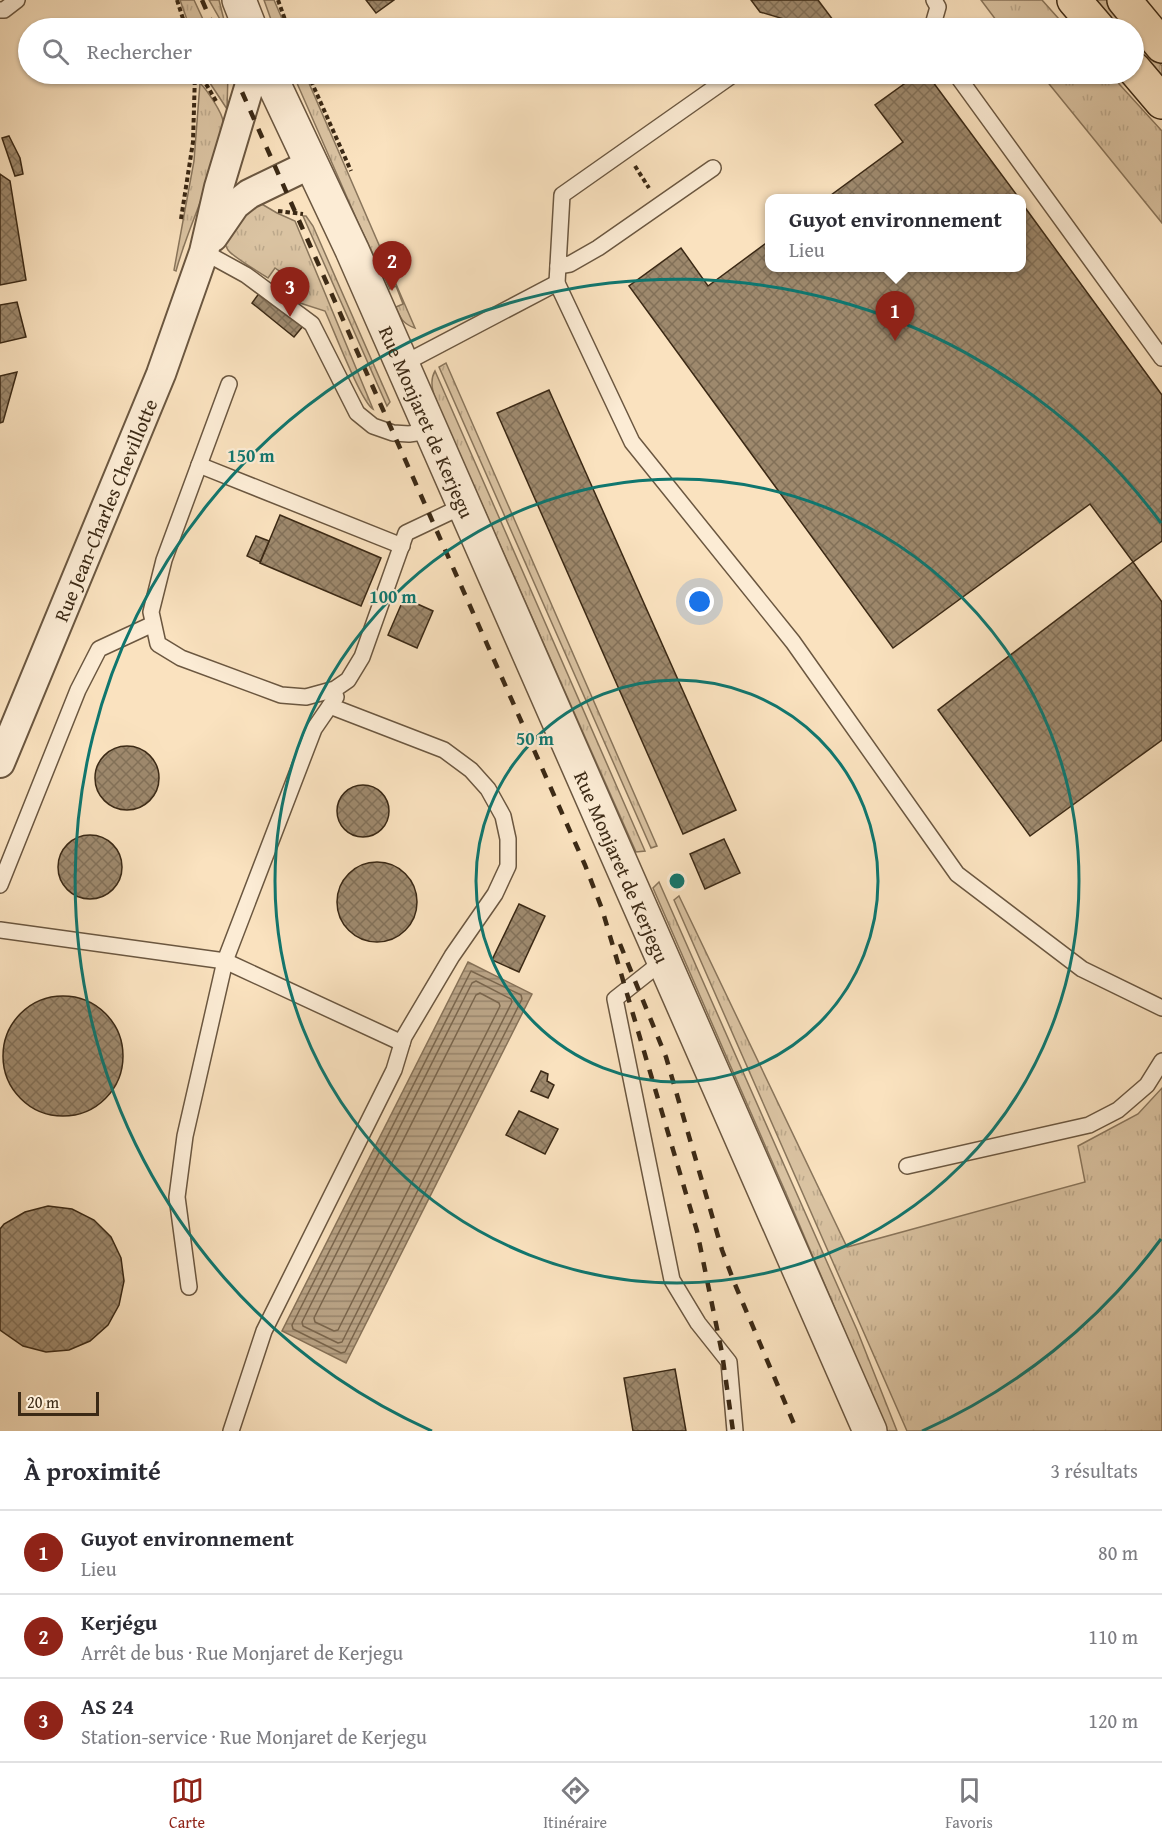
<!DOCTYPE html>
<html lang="fr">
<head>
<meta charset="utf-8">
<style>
	body { margin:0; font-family:"Gentium Book Plus",serif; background:#f7f7f7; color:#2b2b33 }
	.scale { position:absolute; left:18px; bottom:15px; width:81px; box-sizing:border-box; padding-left:6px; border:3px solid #3b2915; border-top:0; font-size:16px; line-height:21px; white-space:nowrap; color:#3b2915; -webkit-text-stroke:4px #fcecd5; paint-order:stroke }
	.you { position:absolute; left:700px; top:602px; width:21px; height:21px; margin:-15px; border:4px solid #fff; border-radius:50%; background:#1a73e8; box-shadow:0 0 0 9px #1a73e833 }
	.badge { display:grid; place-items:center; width:39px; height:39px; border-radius:50%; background:#8f2418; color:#fff; font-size:20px; font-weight:700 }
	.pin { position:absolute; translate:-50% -50px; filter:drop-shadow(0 2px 3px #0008) }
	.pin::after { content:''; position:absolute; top:32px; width:21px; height:18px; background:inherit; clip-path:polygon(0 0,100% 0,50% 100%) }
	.popup { position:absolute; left:765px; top:194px; width:261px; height:78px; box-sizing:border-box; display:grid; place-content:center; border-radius:12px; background:#fff; filter:drop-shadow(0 2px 4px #0005); font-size:20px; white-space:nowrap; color:#7c7c81 }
	.popup b { font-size:22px; color:#2b2b33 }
	.popup::after { content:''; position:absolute; left:50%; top:100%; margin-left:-12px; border:12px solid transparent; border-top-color:#fff }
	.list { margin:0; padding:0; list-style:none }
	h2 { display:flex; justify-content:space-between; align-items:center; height:78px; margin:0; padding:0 24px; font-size:26px }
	h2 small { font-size:20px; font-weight:400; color:#7c7c81 }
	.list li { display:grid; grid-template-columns:39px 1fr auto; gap:18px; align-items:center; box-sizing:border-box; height:84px; padding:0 24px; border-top:2px solid #e1e1e2 }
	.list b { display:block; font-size:22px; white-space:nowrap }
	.list p { margin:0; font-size:20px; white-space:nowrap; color:#7c7c81 }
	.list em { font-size:20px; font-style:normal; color:#7c7c81 }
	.icon { flex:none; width:33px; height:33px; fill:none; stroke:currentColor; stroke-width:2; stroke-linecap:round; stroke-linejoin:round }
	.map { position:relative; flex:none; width:1162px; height:1431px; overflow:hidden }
	.search { position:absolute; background:#fff; box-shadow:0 2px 4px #0004; left:18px; right:18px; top:18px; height:66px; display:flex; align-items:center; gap:15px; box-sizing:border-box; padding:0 21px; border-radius:33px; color:#7c7c81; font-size:22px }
	.sheet { height:330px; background:#fff }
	nav { display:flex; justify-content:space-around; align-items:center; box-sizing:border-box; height:84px; border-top:2px solid #e1e1e2; background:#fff; font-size:16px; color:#7c7c81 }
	nav a { display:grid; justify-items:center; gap:3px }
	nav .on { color:#8f2418 }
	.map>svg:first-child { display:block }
</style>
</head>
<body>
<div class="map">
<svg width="1162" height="1431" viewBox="0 0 1162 1431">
	<defs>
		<pattern id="grass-tufts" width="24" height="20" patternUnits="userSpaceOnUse" patternTransform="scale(1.5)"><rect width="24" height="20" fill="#dac3a2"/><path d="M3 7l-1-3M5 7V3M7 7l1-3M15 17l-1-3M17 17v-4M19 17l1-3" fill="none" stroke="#bca88b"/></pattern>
		<pattern id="water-rules" width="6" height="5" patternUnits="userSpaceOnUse" patternTransform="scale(1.5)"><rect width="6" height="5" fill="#b9a385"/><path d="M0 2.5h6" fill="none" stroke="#98856c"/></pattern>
		<pattern id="building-cross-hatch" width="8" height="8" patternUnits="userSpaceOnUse" patternTransform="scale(1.5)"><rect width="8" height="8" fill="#9e896d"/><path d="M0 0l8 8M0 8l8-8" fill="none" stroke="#827058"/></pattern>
	</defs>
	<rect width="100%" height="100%" fill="#fae2bf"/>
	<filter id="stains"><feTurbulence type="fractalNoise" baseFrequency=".00333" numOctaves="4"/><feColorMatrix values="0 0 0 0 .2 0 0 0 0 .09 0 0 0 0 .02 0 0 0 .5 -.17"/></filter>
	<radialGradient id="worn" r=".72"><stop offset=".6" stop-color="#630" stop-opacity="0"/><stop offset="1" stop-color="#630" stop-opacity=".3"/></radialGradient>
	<g fill="url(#grass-tufts)" stroke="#8a765c" stroke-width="1.5">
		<polygon points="180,0 194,0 207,28 190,28"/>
		<polygon points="209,0 219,0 226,28 225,28"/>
		<polygon points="264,0 274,0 286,28 274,28"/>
		<polygon points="981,0 1042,0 1067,28 1002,28"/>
		<polygon points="1091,0 1108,0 1132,28 1118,28"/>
		<polygon points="1134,31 1162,66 1162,75 1134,45"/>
		<polygon points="204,74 228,74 227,109"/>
		<path d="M293 74H305L415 328C403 324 400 318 396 307L403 304 396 286 390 289 360 227Z"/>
		<polygon points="1041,74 1110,74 1162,131 1162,223"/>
		<path d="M200 83C206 89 223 113 223 122 223 135 218 150 214 162 203 200 186 234 176 271L174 270 194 161Z"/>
		<path d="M260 203 277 213 295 221 373 409C361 402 333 328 325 311L300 303 306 290 275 268 268 278C259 272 233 257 228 250 215 232 248 212 260 203Z"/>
		<polygon points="303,216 306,216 313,226 390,402 387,406"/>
		<polygon points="446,363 657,846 651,848 439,367"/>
		<path d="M435 371 645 851 636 852 445 421C439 406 426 386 435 371Z"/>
		<polygon points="659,882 857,1330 897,1431 887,1431 788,1198 653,888"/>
		<polygon points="679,896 847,1247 1085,1182 1078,1146 1138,1114 1162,1088 1162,1431 907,1431 674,900"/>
	</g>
	<polygon fill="url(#water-rules)" stroke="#877258" stroke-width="1.5" points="468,962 532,994 346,1363 282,1331"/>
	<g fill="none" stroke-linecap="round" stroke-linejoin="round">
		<g stroke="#7a664d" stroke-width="1.5">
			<polygon points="471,971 521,995 522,999 345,1352 341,1353 293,1329 292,1325"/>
			<polygon points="476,981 511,999 512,1002 342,1342 338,1343 303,1326 302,1322 472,983"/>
			<polygon points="480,993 499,1003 500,1006 338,1330 334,1331 315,1322 314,1318 476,995"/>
		</g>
	</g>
	<g fill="url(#building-cross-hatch)" stroke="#3b2915" stroke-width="1.5">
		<polygon points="366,0 394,0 376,13"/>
		<polygon points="751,0 818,0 839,28 814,28 760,12"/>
		<polygon points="918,74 927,74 1019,198 827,198 903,142 875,105"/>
		<polygon points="9,136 20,158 23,174 15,176 2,138"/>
		<polygon points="0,174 10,181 26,280 0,285"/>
		<polygon points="1021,202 1162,395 1162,541 1133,562 1090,504 893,648 629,286 681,248 708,286 769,241 769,268 1021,268"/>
		<polygon points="260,292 303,326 294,337 252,303"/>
		<polygon points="17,302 26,337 0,343 0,305"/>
		<polygon points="17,372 3,422 0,423 0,376"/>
		<polygon points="549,390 736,810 683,834 497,413"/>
		<polygon points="280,515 381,558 361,606 260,563"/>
		<polygon points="256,536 269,541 260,562 247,556"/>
		<polygon points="1133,562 1162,602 1162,740 1030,836 938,710"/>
		<polygon points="404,598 433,611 417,648 388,635"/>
		<circle cx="127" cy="778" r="32"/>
		<circle cx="363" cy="811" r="26"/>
		<circle cx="90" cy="867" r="32"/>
		<polygon points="724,839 740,873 705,889 690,854"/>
		<circle cx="377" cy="902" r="40"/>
		<polygon points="519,904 545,916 519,972 492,960"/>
		<circle cx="63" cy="1056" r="60"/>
		<polygon points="541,1071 548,1074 547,1081 554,1085 548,1098 531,1091"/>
		<polygon points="519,1111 558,1129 545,1154 506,1135"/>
		<polygon points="48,1206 72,1209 94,1220 111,1237 121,1258 124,1281 119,1305 108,1325 90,1341 69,1350 46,1352 23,1346 0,1330 0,1229 4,1224 25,1212"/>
		<polygon points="675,1369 686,1431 633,1431 624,1378"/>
	</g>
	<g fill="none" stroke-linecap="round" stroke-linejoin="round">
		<defs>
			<g id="service">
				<polyline points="0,10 4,10 17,0"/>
				<polyline points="932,28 938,7 934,0"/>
				<polyline points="734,74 562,195 557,283 632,442 793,642 957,874 1082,969 1162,1008"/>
				<polyline points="956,74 1162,358"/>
				<polyline points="204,252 246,275 312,324 357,413 373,426 393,433 409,434 430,431"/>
				<polyline points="558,266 570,264 598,248 713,168"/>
				<polyline points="401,365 557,283"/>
				<polyline points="229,384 164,560 151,612 158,644 181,658 281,695 306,697 335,689 348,680 362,657 406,533 463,506"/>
				<polyline points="199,465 402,546"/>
				<polyline points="0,885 78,690 99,649 153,624"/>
				<polyline points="0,930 225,961 402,1043"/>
				<polyline points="663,961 615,999 672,1280 698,1323 729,1362 735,1431"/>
				<polyline points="907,1166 1089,1125 1118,1110 1147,1085 1162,1061"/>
				<polyline points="189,1287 177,1197 185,1136 225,961 314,729 336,697"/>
				<polyline points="231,1431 264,1331 394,1070 404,1037 452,956 495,894 508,866 508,839 503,816 488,789 471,770 444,750 330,706"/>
			</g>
			<g id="minor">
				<polyline points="213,237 235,205 249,194 311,164"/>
				<path id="s1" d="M0 763 161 374 204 252 219 187 253 74"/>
			</g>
			<g id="tertiary">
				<polyline points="239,0 250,28"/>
				<path id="s2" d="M269 74 352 250 870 1431"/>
			</g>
			<g id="trunk">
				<polyline points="1074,0 1098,28"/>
				<polyline points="1124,0 1162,46"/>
				<polyline points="1134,69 1162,102"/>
			</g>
		</defs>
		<use href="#service" stroke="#6b5740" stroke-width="18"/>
		<use href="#minor" stroke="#6b5740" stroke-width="32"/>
		<use href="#tertiary" stroke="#6b5740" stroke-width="36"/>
		<use href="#trunk" stroke="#3b2915" stroke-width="36"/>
		<g stroke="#3b2915" stroke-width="4" stroke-dasharray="4.5 3" stroke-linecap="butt">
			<polyline points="177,0 186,28"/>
			<polyline points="278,0 288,28"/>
			<polyline points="195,74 206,84 216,101"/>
			<polyline points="308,74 351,171"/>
			<polyline points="635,166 649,188"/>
			<polyline points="278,211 303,214"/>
			<polyline points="181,219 193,142 195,74"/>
		</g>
		<use href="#service" stroke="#fcecd5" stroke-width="15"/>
		<use href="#minor" stroke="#fcecd5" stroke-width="28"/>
		<use href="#tertiary" stroke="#fcecd5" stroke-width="33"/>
		<use href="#trunk" stroke="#fae2bf" stroke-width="33"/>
		<g stroke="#3b2915" stroke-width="4.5" stroke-dasharray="10 10" stroke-linecap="butt">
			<polyline points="202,0 214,28"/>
			<polyline points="234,74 585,865 602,909 697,1231 722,1353 733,1431"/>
			<polyline points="620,944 666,1057 722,1250 734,1282 797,1431"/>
		</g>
	</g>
	<g fill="none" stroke="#0f766e" stroke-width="3">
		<circle cx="677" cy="881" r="201"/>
		<circle cx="677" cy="881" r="402"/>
		<path d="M1161 1239A602 602 0 0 1 922 1431M432 1431A602 602 0 1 1 1161 523"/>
	</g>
	<g text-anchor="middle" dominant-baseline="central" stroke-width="4.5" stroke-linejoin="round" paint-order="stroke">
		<g font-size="20" fill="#3b2915" stroke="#fcecd5">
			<text stroke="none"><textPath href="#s2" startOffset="382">Rue Monjaret de Kerjegu</textPath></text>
			<text stroke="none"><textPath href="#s1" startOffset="274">Rue Jean-Charles Chevillotte</textPath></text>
			<text stroke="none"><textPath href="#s2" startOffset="868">Rue Monjaret de Kerjegu</textPath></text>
		</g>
	</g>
	<circle cx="677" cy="881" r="9" fill="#0f766e" stroke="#fcecd5" stroke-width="3"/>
	<g font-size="18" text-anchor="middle" font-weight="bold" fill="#0f766e" stroke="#fcecd5" stroke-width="4.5" stroke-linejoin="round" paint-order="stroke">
		<text x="251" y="462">150 m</text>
		<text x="393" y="603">100 m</text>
		<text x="535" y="745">50 m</text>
	</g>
	<rect width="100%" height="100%" filter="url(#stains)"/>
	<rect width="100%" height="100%" fill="url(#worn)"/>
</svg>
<div class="scale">20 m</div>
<div class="you"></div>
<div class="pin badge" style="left:895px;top:341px">1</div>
<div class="popup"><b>Guyot environnement</b>Lieu</div>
<div class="pin badge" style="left:392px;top:291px">2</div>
<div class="pin badge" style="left:290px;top:317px">3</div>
<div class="search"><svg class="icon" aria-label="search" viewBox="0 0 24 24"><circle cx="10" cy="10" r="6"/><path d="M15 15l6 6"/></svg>Rechercher</div>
</div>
<section class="sheet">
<h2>À proximité<small>3 résultats</small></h2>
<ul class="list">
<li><span class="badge">1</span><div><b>Guyot environnement</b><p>Lieu</p></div><em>80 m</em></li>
<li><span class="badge">2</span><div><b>Kerjégu</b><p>Arrêt de bus · Rue Monjaret de Kerjegu</p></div><em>110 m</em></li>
<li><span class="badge">3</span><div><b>AS 24</b><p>Station-service · Rue Monjaret de Kerjegu</p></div><em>120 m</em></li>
</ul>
</section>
<nav>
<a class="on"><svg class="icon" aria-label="map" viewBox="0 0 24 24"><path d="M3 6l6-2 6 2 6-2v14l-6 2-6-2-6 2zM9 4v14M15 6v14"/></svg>Carte</a>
<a><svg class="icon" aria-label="directions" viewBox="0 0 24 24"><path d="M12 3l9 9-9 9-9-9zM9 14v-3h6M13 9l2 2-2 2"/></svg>Itinéraire</a>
<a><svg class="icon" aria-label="saved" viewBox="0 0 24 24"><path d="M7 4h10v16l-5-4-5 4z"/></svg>Favoris</a>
</nav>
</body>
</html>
